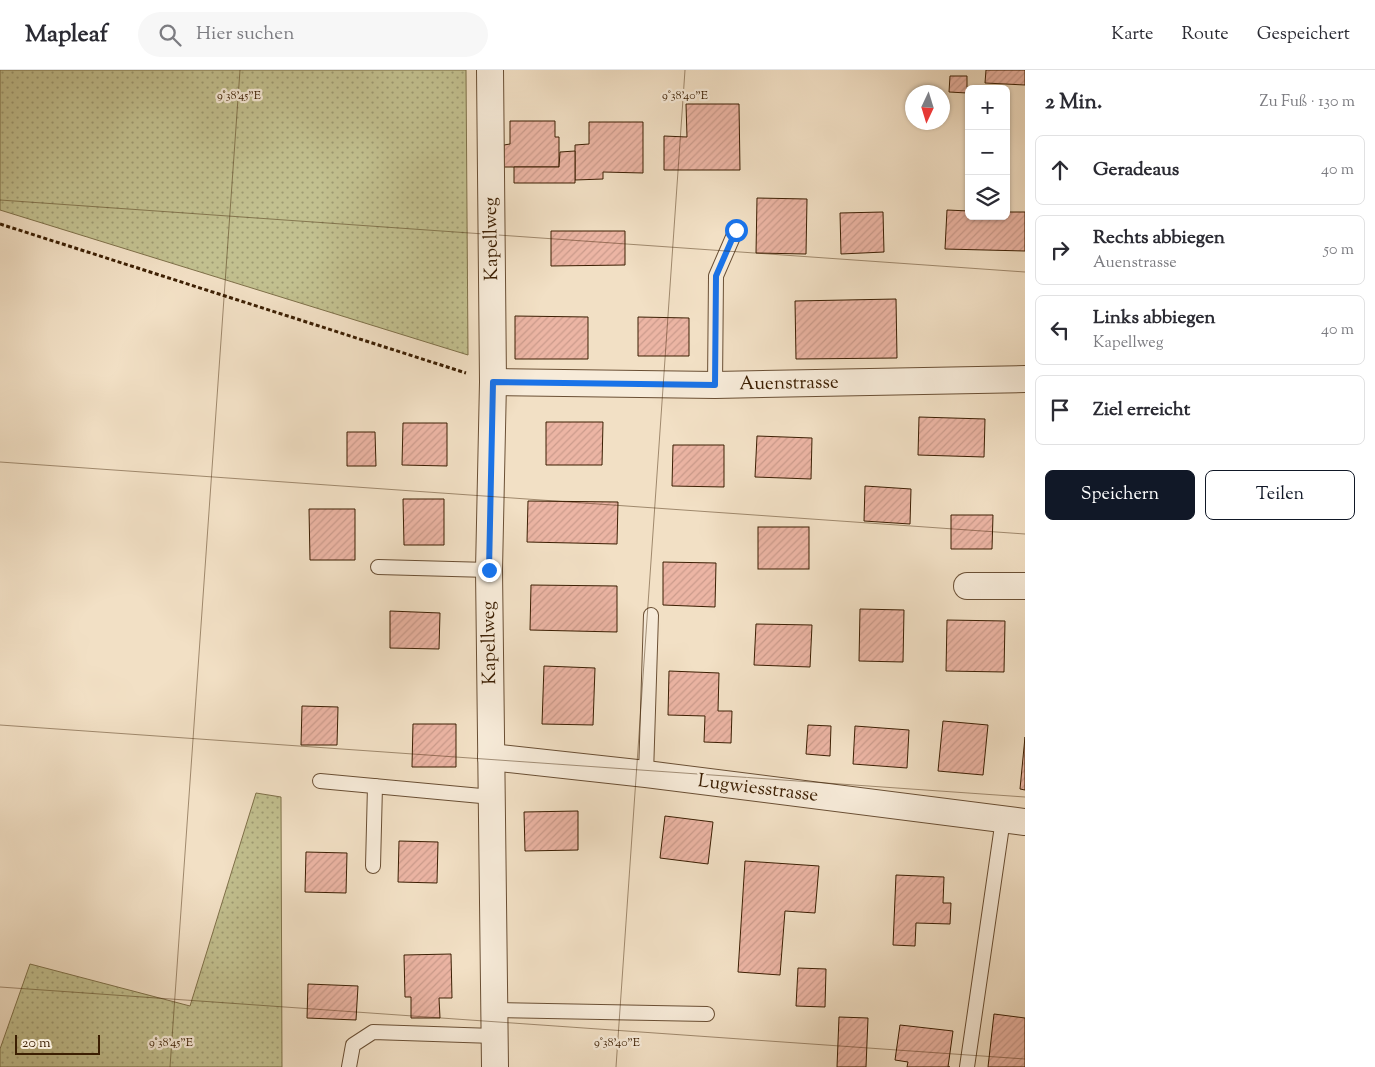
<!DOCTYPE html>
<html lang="de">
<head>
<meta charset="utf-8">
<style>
	body { margin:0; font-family:"Sorts Mill Goudy",serif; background:#f7f7f7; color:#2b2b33 }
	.controls { position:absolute; right:15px; top:15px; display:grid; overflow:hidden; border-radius:8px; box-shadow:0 1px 4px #0004 }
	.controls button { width:45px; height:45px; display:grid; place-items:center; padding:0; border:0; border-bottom:1px solid #e1e1e2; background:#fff; color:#2b2b33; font:25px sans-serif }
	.compass { position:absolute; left:905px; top:15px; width:45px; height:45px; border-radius:50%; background:#fff; box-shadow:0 1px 4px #0004; rotate:184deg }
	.scale { position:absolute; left:15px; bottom:12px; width:85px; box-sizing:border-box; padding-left:5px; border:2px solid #3c1f03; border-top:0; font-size:14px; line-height:18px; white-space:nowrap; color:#3c1f03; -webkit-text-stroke:4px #f7ebd9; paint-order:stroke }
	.stop { position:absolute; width:15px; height:15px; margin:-11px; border:4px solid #1a73e8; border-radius:50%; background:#fff }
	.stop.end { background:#1a73e8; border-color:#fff; box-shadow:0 1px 5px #0008 }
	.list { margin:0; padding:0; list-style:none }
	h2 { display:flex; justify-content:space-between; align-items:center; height:65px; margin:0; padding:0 20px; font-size:21px }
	h2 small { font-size:16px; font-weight:400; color:#7c7c81 }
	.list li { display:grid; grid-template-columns:32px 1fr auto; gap:15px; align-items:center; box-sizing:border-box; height:70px; margin:0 10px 10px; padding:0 10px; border:1px solid #e1e1e2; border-radius:8px }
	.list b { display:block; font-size:19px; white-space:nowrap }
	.list p { margin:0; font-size:16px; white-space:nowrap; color:#7c7c81 }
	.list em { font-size:16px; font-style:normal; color:#7c7c81 }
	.actions { display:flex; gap:10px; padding:15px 20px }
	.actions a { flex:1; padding:11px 0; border:1px solid #111827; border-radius:8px; text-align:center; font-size:18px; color:#111827 }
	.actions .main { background:#111827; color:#fff }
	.icon { flex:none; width:28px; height:28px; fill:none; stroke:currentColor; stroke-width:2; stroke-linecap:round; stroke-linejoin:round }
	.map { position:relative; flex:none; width:1025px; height:997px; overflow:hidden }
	header { display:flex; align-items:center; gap:30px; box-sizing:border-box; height:70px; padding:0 25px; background:#fff; border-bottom:1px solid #e1e1e2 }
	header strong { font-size:24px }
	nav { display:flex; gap:28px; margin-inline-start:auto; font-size:18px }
	.search { width:350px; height:45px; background:#f7f7f7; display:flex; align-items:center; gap:12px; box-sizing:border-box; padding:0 18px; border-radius:28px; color:#7c7c81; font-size:19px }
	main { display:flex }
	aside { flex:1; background:#fff }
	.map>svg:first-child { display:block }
</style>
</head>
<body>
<header>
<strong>Mapleaf</strong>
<div class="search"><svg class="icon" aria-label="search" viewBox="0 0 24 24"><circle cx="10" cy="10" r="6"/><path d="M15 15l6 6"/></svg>Hier suchen</div>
<nav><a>Karte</a><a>Route</a><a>Gespeichert</a></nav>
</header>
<main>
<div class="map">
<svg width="1025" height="997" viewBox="0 0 1025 997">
	<defs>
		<pattern id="grass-dots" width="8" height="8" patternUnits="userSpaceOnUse" patternTransform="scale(1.25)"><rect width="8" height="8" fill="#c2c08f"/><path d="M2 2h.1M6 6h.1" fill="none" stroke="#9f9b73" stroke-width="1.8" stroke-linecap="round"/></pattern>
		<pattern id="building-hatch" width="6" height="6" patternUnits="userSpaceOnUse" patternTransform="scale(1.25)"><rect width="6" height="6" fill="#ecb5a4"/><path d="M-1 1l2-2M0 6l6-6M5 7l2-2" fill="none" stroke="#cb9b8c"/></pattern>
	</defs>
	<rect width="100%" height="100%" fill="#f2e0c5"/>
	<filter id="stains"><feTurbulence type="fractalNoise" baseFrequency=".004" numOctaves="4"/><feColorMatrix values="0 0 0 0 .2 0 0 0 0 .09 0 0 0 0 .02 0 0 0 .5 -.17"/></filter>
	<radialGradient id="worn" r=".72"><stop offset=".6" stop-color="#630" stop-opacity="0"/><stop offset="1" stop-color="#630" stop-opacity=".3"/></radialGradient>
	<g fill="url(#grass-dots)" stroke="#7f7049">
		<polygon points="0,0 466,0 468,285 0,140"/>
		<polygon points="256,723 281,727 282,997 0,997 0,979 30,894 190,936"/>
	</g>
	<g fill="url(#building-hatch)" stroke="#3c1f03">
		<polygon points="986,0 1025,0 1025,15 985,13"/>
		<polygon points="950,6 967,6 967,23 949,22"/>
		<polygon points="686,34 739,34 740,100 664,100 664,66 687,67"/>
		<polygon points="510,51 555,51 555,67 559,67 559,97 504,97 504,75 510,74"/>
		<polygon points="589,52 643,52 643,103 603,102 603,109 575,110 575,75 589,74"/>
		<polygon points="575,81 575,113 514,113 514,97 559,97 560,82"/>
		<polygon points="757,128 807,129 806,184 756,183"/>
		<polygon points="947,140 969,141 969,146 1006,146 1006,142 1025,142 1025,181 945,179"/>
		<polygon points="883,142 884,182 841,184 840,143"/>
		<polygon points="551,161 625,161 625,195 551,196"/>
		<polygon points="896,229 897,288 796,289 795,231"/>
		<polygon points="515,246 588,247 588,289 515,289"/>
		<polygon points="638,247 689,248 689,286 638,286"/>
		<polygon points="919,347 985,349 984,387 918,385"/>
		<polygon points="546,352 603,352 602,395 546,395"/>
		<polygon points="403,353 447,353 447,396 402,395"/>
		<polygon points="347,362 375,362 376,396 347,396"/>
		<polygon points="757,366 812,368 811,409 755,407"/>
		<polygon points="673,375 724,375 724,417 672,416"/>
		<polygon points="865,416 911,419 910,454 864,451"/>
		<polygon points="403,429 444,429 444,475 404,475"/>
		<polygon points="528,431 618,432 617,474 527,472"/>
		<polygon points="309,439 355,439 355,490 310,490"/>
		<polygon points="951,445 993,445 992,479 951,479"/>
		<rect x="758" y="457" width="51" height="42"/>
		<polygon points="663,492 716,493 715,537 663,535"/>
		<polygon points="531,515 617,516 617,562 530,560"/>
		<polygon points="860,539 904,540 903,592 859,591"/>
		<polygon points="390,541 440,543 439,579 390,578"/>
		<polygon points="947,550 1005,551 1004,602 946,601"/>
		<polygon points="756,554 812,555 810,597 754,595"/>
		<polygon points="544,596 595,598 593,655 542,654"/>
		<polygon points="669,601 719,603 718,641 732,641 731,673 704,672 705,646 668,645"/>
		<polygon points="302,636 338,637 337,675 301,675"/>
		<polygon points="943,651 988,655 983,705 938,701"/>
		<polygon points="413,654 456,654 456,697 412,697"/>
		<polygon points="808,655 831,656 830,686 806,684"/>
		<polygon points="855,656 909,660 907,698 853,694"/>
		<polygon points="1025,667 1025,720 1020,719"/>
		<polygon points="578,741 578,780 525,781 524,742"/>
		<polygon points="665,746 713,752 708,794 660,788"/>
		<polygon points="399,771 438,772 437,813 398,812"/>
		<polygon points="306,782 347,783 346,823 305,822"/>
		<polygon points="745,791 819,796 815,843 785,841 780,905 738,902"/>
		<polygon points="896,805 944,807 943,833 951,833 950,854 916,853 915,876 893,875"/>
		<polygon points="451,884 452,928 439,928 440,948 411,948 411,927 405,927 404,885"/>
		<polygon points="798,898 826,899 825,937 796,936"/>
		<polygon points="308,914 358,916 356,950 307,948"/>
		<polygon points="994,944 1025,948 1025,997 988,997"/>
		<polygon points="839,947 868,948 866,997 837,997"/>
		<polygon points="900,955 953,961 948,997 950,997 907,997 908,992 895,990"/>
	</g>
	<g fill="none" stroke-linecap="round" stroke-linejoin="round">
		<defs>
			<g id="service">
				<polyline points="715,315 716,206 736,160"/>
				<polyline points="378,497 489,500"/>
				<polyline points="646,704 651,545"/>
				<polyline points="320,711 492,727"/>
				<polyline points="373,796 375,716"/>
				<polyline points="494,940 707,944"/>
				<polyline points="349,997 353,975 373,962 494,966"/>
				<polyline points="967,997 1003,749"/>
			</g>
			<g id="minor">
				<polyline points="490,0 493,312 489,500 495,997"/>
				<polyline points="493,312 715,315 1025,309"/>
				<polyline points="967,516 1025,516"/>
				<polyline points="491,687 646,704 1025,752"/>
			</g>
		</defs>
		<use href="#service" stroke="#6a4f34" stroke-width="16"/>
		<use href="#minor" stroke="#6a4f34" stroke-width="28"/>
		<polyline stroke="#3c1f03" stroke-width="3" stroke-dasharray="4 2.5" stroke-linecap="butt" points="0,154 466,303"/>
		<use href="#service" stroke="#f7ebd9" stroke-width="14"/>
		<use href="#minor" stroke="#f7ebd9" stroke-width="26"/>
	</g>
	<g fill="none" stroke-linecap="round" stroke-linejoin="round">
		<polyline stroke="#1a73e8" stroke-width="6" points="489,500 493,312 715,315 716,206 736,160"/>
	</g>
	<path fill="none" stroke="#3c1f03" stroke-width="1" stroke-opacity="0.45" d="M0 130 1025 202M0 392 1025 464M0 655 1025 727M0 917 1025 989M170 997 240 0M616 997 685 0"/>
	<g text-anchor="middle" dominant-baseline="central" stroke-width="4.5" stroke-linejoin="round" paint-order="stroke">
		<g font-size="19" fill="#3c1f03" stroke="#f7ebd9">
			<text transform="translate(492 169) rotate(-91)">Kapellweg</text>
			<text transform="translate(789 314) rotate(-1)">Auenstrasse</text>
			<text transform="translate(490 573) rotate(-91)">Kapellweg</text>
			<text transform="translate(758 719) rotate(7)">Lugwiesstrasse</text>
		</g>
	</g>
	<g font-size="12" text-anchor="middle" fill="#3c1f03" stroke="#f7ebd9" stroke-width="4.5" stroke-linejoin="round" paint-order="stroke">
		<text x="239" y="29">9°38'45"E</text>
		<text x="685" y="29">9°38'40"E</text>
		<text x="171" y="976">9°38'45"E</text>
		<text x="617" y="976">9°38'40"E</text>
	</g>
	<rect width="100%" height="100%" filter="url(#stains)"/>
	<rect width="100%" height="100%" fill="url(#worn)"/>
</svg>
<div class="controls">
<button>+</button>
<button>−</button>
<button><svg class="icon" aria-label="layers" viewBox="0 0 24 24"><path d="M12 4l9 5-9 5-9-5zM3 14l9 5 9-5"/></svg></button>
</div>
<svg class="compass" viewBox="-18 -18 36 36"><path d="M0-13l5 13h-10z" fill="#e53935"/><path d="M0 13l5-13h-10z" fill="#7c7c81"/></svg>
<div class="scale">20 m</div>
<div class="stop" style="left:736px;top:160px"></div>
<div class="stop end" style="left:489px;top:500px"></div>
</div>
<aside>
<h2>2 Min.<small>Zu Fuß · 130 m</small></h2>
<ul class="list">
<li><svg class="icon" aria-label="ahead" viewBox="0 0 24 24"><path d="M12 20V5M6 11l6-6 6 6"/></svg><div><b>Geradeaus</b></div><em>40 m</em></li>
<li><svg class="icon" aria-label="right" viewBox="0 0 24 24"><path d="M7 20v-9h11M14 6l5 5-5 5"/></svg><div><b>Rechts abbiegen</b><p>Auenstrasse</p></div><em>50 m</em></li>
<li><svg class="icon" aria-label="left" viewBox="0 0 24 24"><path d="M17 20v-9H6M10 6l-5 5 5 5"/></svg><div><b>Links abbiegen</b><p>Kapellweg</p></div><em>40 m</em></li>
<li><svg class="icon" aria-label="arrive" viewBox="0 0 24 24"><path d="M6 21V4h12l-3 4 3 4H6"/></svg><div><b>Ziel erreicht</b></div></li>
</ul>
<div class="actions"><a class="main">Speichern</a><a>Teilen</a></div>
</aside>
</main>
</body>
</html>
